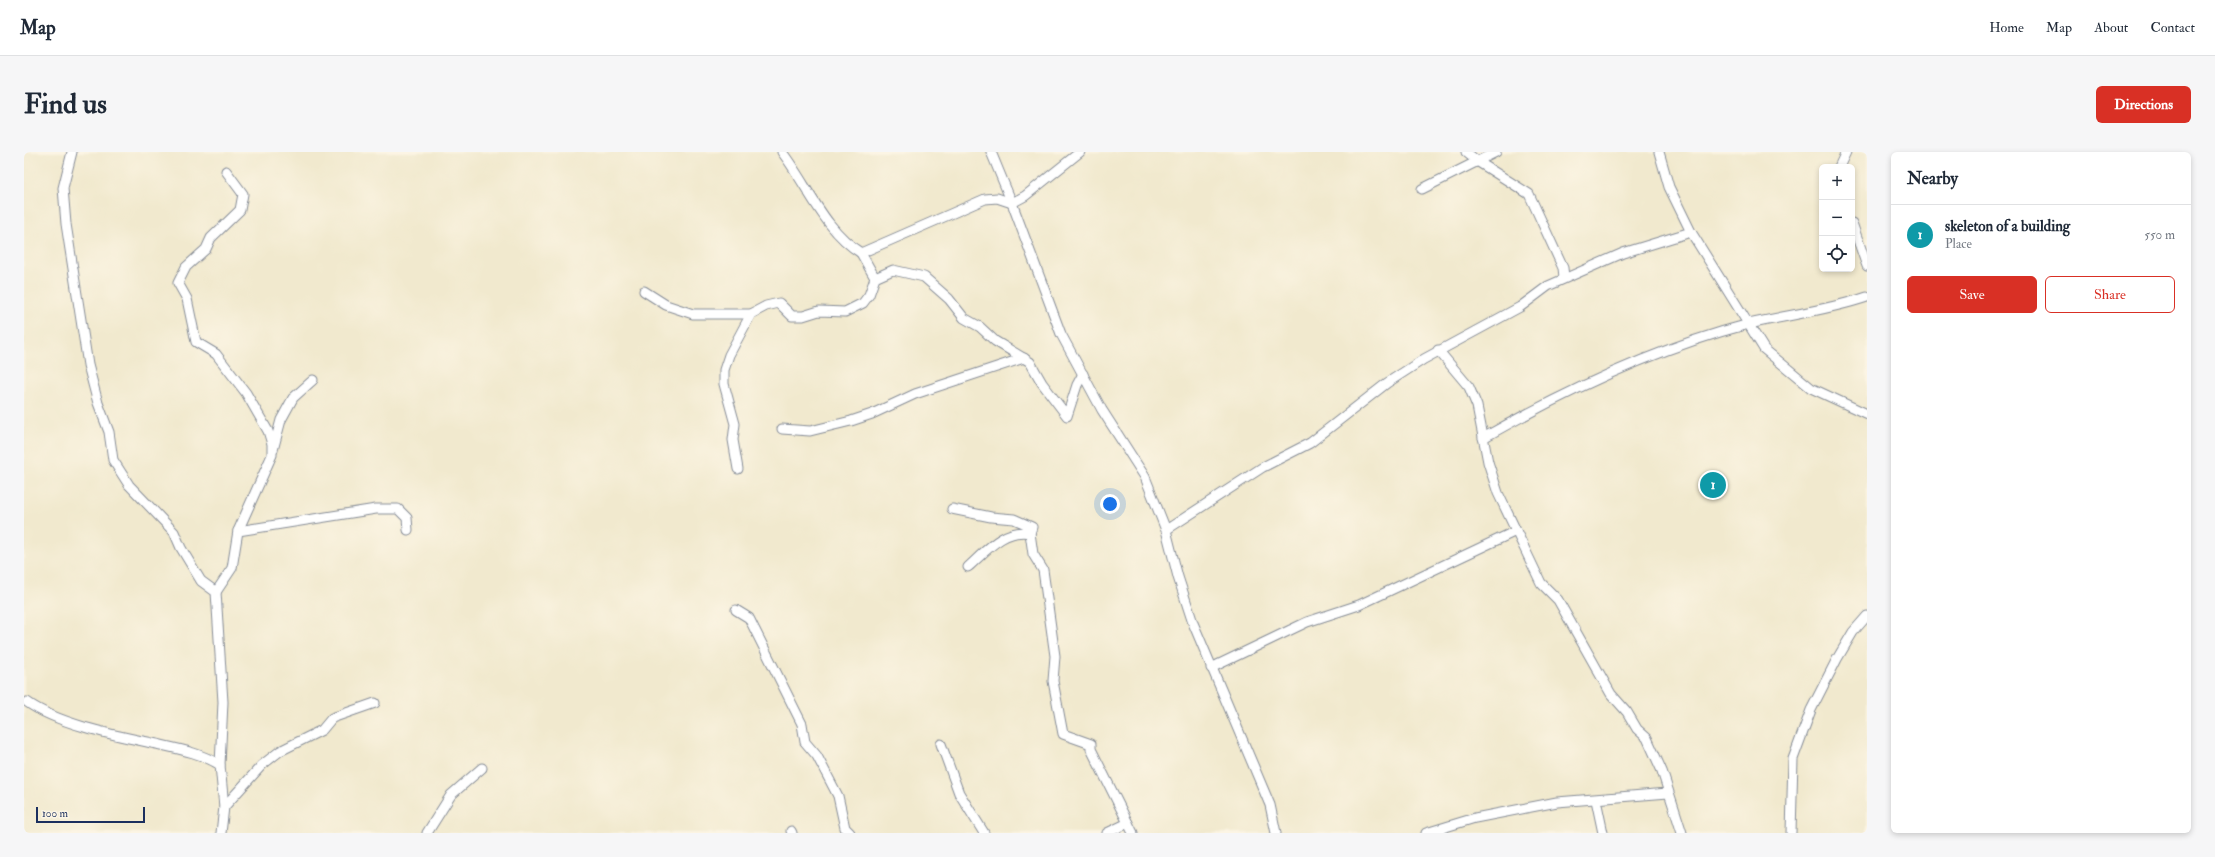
<!DOCTYPE html>
<html lang="en">
<head>
<meta charset="utf-8">
<style>
	body { margin:0; font-family:"IM FELL Double Pica",serif; background:#f6f6f7; color:#1f2937 }
	.controls { position:absolute; right:12px; top:12px; display:grid; overflow:hidden; border-radius:6px; box-shadow:0 2px 6px #0003 }
	.controls button { width:36px; height:36px; display:grid; place-items:center; padding:0; border:0; border-bottom:1px solid #e0e1e3; background:#fff; color:#1f2937; font:20px sans-serif }
	.scale { position:absolute; left:12px; bottom:10px; width:109px; box-sizing:border-box; padding-left:4px; border:2px solid #1b2f5e; border-top:0; font-size:11px; line-height:14px; white-space:nowrap; color:#1b2f5e; -webkit-text-stroke:3px #fcf5e5; paint-order:stroke }
	.you { position:absolute; left:1086px; top:352px; width:14px; height:14px; margin:-10px; border:3px solid #fff; border-radius:50%; background:#1a73e8; box-shadow:0 0 0 6px #1a73e833 }
	.badge { display:grid; place-items:center; width:26px; height:26px; border-radius:50%; background:#d93025; color:#fff; font-size:13px; font-weight:700 }
	.pin { position:absolute; translate:-50% -50%; border:2px solid #fff; box-shadow:0 1px 4px #0006 }
	.list { margin:0; padding:0; list-style:none }
	h2 { display:flex; justify-content:space-between; align-items:center; height:52px; margin:0; padding:0 16px; font-size:17px }
	h2 small { font-size:13px; font-weight:400; color:#747a83 }
	.list li { display:grid; grid-template-columns:26px 1fr auto; gap:12px; align-items:center; box-sizing:border-box; height:60px; padding:0 16px; border-top:1px solid #e0e1e3 }
	.list b { display:block; font-size:15px; white-space:nowrap }
	.list p { margin:0; font-size:13px; white-space:nowrap; color:#747a83 }
	.list em { font-size:13px; font-style:normal; color:#747a83 }
	.actions { display:flex; gap:8px; padding:12px 16px }
	.actions a { flex:1; padding:9px 0; border:1px solid #d93025; border-radius:6px; text-align:center; font-size:14px; color:#d93025 }
	.actions .main { background:#d93025; color:#fff }
	.icon { flex:none; width:22px; height:22px; fill:none; stroke:currentColor; stroke-width:2; stroke-linecap:round; stroke-linejoin:round }
	.map { position:relative; flex:none; width:1843px; height:681px; overflow:hidden; border-radius:6px }
	header { display:flex; align-items:center; gap:24px; box-sizing:border-box; height:56px; padding:0 20px; background:#fff; border-bottom:1px solid #e0e1e3 }
	header strong { font-size:19px }
	nav { display:flex; gap:22px; margin-inline-start:auto; font-size:14px }
	.intro { display:flex; align-items:center; justify-content:space-between; box-sizing:border-box; height:96px; padding:0 24px }
	h1 { margin:0; font-size:28px }
	.button { padding:10px 18px; border-radius:6px; background:#d93025; color:#fff; font-size:14px; font-weight:700 }
	main { display:flex; gap:24px; padding:0 24px }
	aside { flex:1; background:#fff; border-radius:6px; box-shadow:0 2px 6px #0003 }
	.map>svg:first-child { display:block }
</style>
</head>
<body>
<header>
<strong>Map</strong>
<nav><a>Home</a><a>Map</a><a>About</a><a>Contact</a></nav>
</header>
<div class="intro"><h1>Find us</h1><a class="button">Directions</a></div>
<main>
<div class="map">
<svg width="1843" height="681" viewBox="0 0 1843 681">
	<rect width="100%" height="100%" fill="#fcf5e5"/>
	<filter id="ink" filterUnits="userSpaceOnUse"><feTurbulence type="fractalNoise" baseFrequency=".025" numOctaves="2"/><feDisplacementMap in="SourceGraphic" scale="8" xChannelSelector="R" yChannelSelector="G"/><feConvolveMatrix kernelMatrix="1 2 1 2 8 2 1 2 1" color-interpolation-filters="sRGB"/></filter>
	<filter id="wash" filterUnits="userSpaceOnUse"><feTurbulence type="fractalNoise" baseFrequency=".012" numOctaves="4" result="noise"/><feDisplacementMap in="SourceGraphic" scale="16" xChannelSelector="R" yChannelSelector="G"/><feGaussianBlur stdDeviation="0.9" result="paint"/><feColorMatrix in="noise" values="0 0 0 0 0 0 0 0 0 0 0 0 0 0 0 0 0 1.4 0 .05"/><feComposite in="paint" operator="in"/></filter>
	<g filter="url(#wash)">
		<rect width="100%" height="100%" fill="#f1e9ce"/>
	</g>
	<g filter="url(#ink)">
		<g fill="none" stroke-linecap="round" stroke-linejoin="round">
			<defs>
				<g id="street">
					<polyline points="48,0 39,36 42,72 64,213 74,251 85,280 89,308 105,333 150,380 157,396 177,429 192,440 199,550 196,613 200,655 197,681"/>
					<path d="M758 0C784 34 800 78 837 101"/>
					<polyline points="967,0 988,51 1037,182 1078,258 1121,325 1142,378 1154,425 1169,471 1246,653 1252,681"/>
					<polyline points="1056,0 1001,44 988,51 973,46 961,47 837,101 851,126 869,118 900,125 925,147 940,166 956,175 971,189 1006,210 1018,231 1043,264 1053,233 1059,222"/>
					<polyline points="1442,0 1453,9 1505,42 1539,116 1540,125"/>
					<polyline points="1635,0 1645,35 1667,80 1740,197 1787,236 1843,262"/>
					<polyline points="1815,15 1822,0"/>
					<polyline points="1398,37 1472,0"/>
					<polyline points="1828,71 1843,114"/>
					<polyline points="620,139 642,153 669,162 727,162 742,154 755,151 768,164 779,164 795,159 821,160 839,151 845,143 851,126"/>
					<polyline points="1414,198 1445,235 1453,254 1464,310 1474,341 1517,431 1534,448 1587,542 1603,560 1613,577 1623,586 1638,619 1658,681"/>
					<polyline points="758,277 786,279 827,269 848,262 891,242 1000,206"/>
					<path d="M1459 286C1542 239 1632 196 1725 172 1764 163 1805 158 1843 145"/>
					<polyline points="249,298 257,268 269,246 289,228"/>
					<polyline points="714,317 709,288 711,272 700,232 700,218 705,203 727,162"/>
					<polyline points="928,357 967,365 990,367 1008,375 1006,381"/>
					<polyline points="1142,378 1239,315 1286,291 1363,231 1400,207 1496,155 1524,134 1599,101 1667,80"/>
					<polyline points="214,379 352,357 374,357 383,366 384,378"/>
					<path d="M944 415C962 399 980 376 1006 381L1009 402 1019 418 1031 504 1029 529 1039 582 1067 592V597L1109 681"/>
					<polyline points="192,440 208,416 214,379 248,303 248,292 244,279 222,241 192,202 172,190 163,147 154,131 162,115 182,97 187,86 216,58 219,42 202,19"/>
					<polyline points="712,458 725,466 778,572 781,590 793,604 814,644 821,676 826,681"/>
					<polyline points="1187,516 1283,470 1335,453 1492,379"/>
					<path d="M3 550C35 573 95 584 133 592 155 597 177 601 196 613"/>
					<polyline points="917,592 935,641 960,681"/>
					<polyline points="1572,648 1579,681"/>
					<polyline points="200,655 238,613 256,599 298,578 308,566 351,551"/>
					<polyline points="767,679 768,681"/>
					<polyline points="403,681 427,643 458,616"/>
					<polyline points="1083,681 1104,671"/>
					<polyline points="1402,681 1451,666 1533,650 1644,641"/>
					<polyline points="1767,681 1769,607 1787,558 1813,507 1829,480 1843,464"/>
				</g>
			</defs>
			<use href="#street" stroke="#868c96" stroke-width="11"/>
			<use href="#street" stroke="#fff" stroke-width="9"/>
		</g>
	</g>
</svg>
<div class="controls">
<button>+</button>
<button>−</button>
<button><svg class="icon" aria-label="locate" viewBox="0 0 24 24"><circle cx="12" cy="12" r="6"/><path d="M12 2v4M12 18v4M2 12h4M18 12h4"/></svg></button>
</div>
<div class="scale">100 m</div>
<div class="you"></div>
<div class="pin badge" style="left:1689px;top:333px;background:#0f9aa8">1</div>
</div>
<aside>
<h2>Nearby<small></small></h2>
<ul class="list">
<li><span class="badge" style="background:#0f9aa8">1</span><div><b>skeleton of a building</b><p>Place</p></div><em>550 m</em></li>
</ul>
<div class="actions"><a class="main">Save</a><a>Share</a></div>
</aside>
</main>
</body>
</html>
